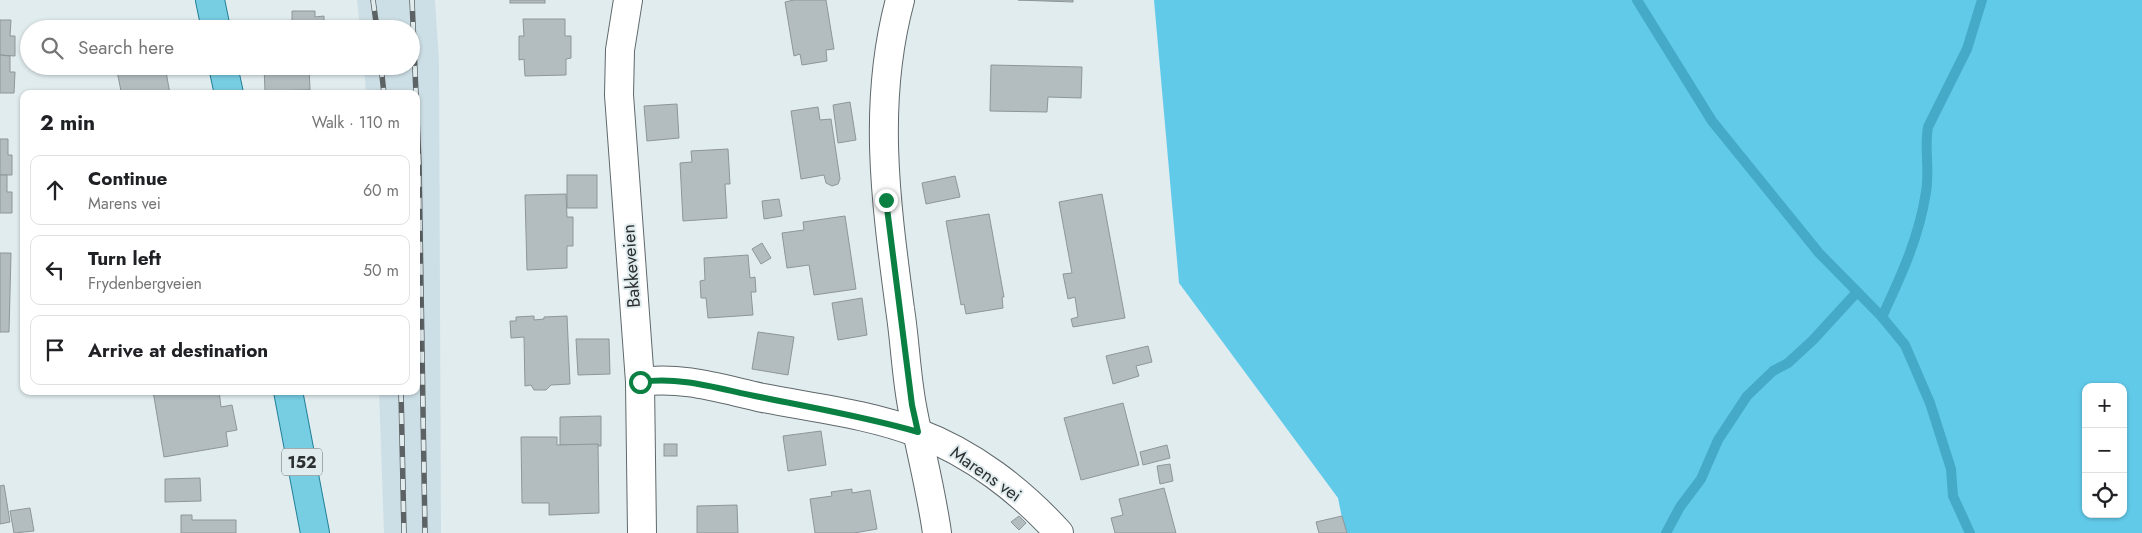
<!DOCTYPE html>
<html lang="en">
<head>
<meta charset="utf-8">
<style>
	body { margin:0; font-family:Jost,sans-serif; background:#f2f2f2; color:#202124 }
	.controls { position:absolute; right:15px; bottom:15px; display:grid; overflow:hidden; border-radius:10px; box-shadow:0 1px 4px #0004 }
	.controls button { width:45px; height:45px; display:grid; place-items:center; padding:0; border:0; border-bottom:1px solid #e0e0e0; background:#fff; color:#202124; font:25px sans-serif }
	.stop { position:absolute; width:15px; height:15px; margin:-11px; border:4px solid #0b8043; border-radius:50%; background:#fff }
	.stop.end { background:#0b8043; border-color:#fff; box-shadow:0 1px 5px #0008 }
	.list { margin:0; padding:0; list-style:none }
	h2 { display:flex; justify-content:space-between; align-items:center; height:65px; margin:0; padding:0 20px; font-size:21px }
	h2 small { font-size:16px; font-weight:400; color:#757577 }
	.list li { display:grid; grid-template-columns:32px 1fr auto; gap:15px; align-items:center; box-sizing:border-box; height:70px; margin:0 10px 10px; padding:0 10px; border:1px solid #e0e0e0; border-radius:10px }
	.list b { display:block; font-size:19px; white-space:nowrap }
	.list p { margin:0; font-size:16px; white-space:nowrap; color:#757577 }
	.list em { font-size:16px; font-style:normal; color:#757577 }
	.icon { flex:none; width:28px; height:28px; fill:none; stroke:currentColor; stroke-width:2; stroke-linecap:round; stroke-linejoin:round }
	.map { position:relative; flex:none; width:2142px; height:533px; overflow:hidden }
	.search { position:absolute; background:#fff; box-shadow:0 1px 4px #0004; left:20px; top:20px; width:400px; height:55px; display:flex; align-items:center; gap:12px; box-sizing:border-box; padding:0 18px; border-radius:28px; color:#757577; font-size:19px }
	.panel { position:absolute; background:#fff; box-shadow:0 1px 4px #0004; left:20px; top:90px; width:400px; height:305px; border-radius:10px }
	.map>svg:first-child { display:block }
</style>
</head>
<body>
<div class="map">
<svg width="2142" height="533" viewBox="0 0 2142 533">
	<rect width="100%" height="100%" fill="#e1ecef"/>
	<polygon fill="#cddfe6" points="357,0 435,0 439,61 441,533 384,533 379,391 416,391 416,94 366,94 364,66 411,66 411,29 360,29"/>
	<path fill="#62cae9" fill-rule="evenodd" d="M1154 0H2142V533H1345L1338 498 1179 283ZM2086 387H2123V514H2086Z"/>
	<g fill="none" stroke-linecap="round" stroke-linejoin="round">
		<g stroke="#45aac7" stroke-width="10">
			<polyline points="1637,0 1712,121 1819,253 1882,317 1905,345 1930,403 1951,469 1953,496 1970,533"/>
			<path d="M1882 317C1901 276 1919 238 1926 192 1930 170 1924 149 1928 127L1967 49 1982 0"/>
			<polyline points="1666,533 1680,507 1701,479 1718,440 1747,396 1773,371 1788,363 1813,340 1857,292"/>
		</g>
	</g>
	<g fill="#b3bdc0" stroke="#8d969a">
		<rect x="510" y="0" width="35" height="3"/>
		<polygon points="794,0 826,0 834,49 826,50 827,61 802,65 800,54 794,56 785,2"/>
		<polygon points="1018,0 1073,0 1073,2"/>
		<polygon points="292,11 315,11 315,17 324,16 324,29 292,29"/>
		<polygon points="523,19 565,19 565,36 571,36 571,58 566,59 566,75 525,76 524,59 519,60 519,36 524,36"/>
		<polygon points="0,20 11,20 10,36 15,36 15,56 0,55"/>
		<polygon points="0,55 10,56 10,72 15,72 14,93 0,93"/>
		<polygon points="991,65 1082,67 1081,98 1048,97 1047,112 990,111"/>
		<polygon points="116,66 165,66 170,94 114,94 121,91"/>
		<polygon points="264,66 309,66 310,90 265,91"/>
		<polygon points="850,102 856,140 838,143 833,105"/>
		<polygon points="677,104 679,138 647,141 644,106"/>
		<polygon points="818,107 820,120 831,119 840,179 838,184 832,186 826,183 824,175 801,179 791,111"/>
		<polygon points="0,139 8,139 8,155 12,155 12,175 0,175"/>
		<polygon points="728,149 730,184 725,184 727,218 683,221 680,163 692,162 691,151"/>
		<polygon points="0,175 7,175 7,192 12,192 12,213 0,213"/>
		<rect x="567" y="175" width="30" height="33"/>
		<polygon points="955,176 960,197 926,204 922,183"/>
		<polygon points="566,194 567,217 573,217 573,246 567,246 567,268 527,270 525,195"/>
		<polygon points="1102,194 1125,318 1073,327 1071,319 1078,317 1075,297 1068,299 1063,274 1072,273 1059,202"/>
		<polygon points="779,199 782,216 764,219 762,201"/>
		<polygon points="989,214 1004,297 1002,297 1003,308 966,314 964,304 961,305 946,221"/>
		<polygon points="845,216 856,289 814,295 809,265 787,268 782,233 804,230 803,222"/>
		<polygon points="762,243 771,258 761,264 752,249"/>
		<polygon points="0,253 11,253 9,332 0,332"/>
		<polygon points="748,255 750,278 755,277 756,292 751,292 753,315 708,318 706,298 701,298 700,281 705,280 704,258"/>
		<polygon points="862,298 867,335 838,340 832,303"/>
		<polygon points="534,316 534,320 544,319 544,317 567,316 570,384 551,385 546,390 534,390 531,385 525,386 524,337 511,338 510,321 516,321 516,317"/>
		<polygon points="758,332 794,337 788,375 752,369"/>
		<polygon points="576,339 609,339 610,374 578,375"/>
		<polygon points="1148,346 1152,362 1136,366 1139,376 1113,384 1106,356"/>
		<polygon points="153,391 219,391 221,407 232,405 237,430 226,432 228,446 164,457"/>
		<polygon points="1123,403 1139,465 1081,480 1064,418"/>
		<polygon points="601,416 601,446 560,445 560,417"/>
		<polygon points="821,431 826,465 788,471 783,436"/>
		<polygon points="521,437 557,437 557,445 598,444 599,513 549,515 549,503 522,503"/>
		<rect x="664" y="444" width="13" height="12"/>
		<polygon points="1167,445 1170,458 1143,465 1140,452"/>
		<polygon points="1170,464 1173,481 1160,484 1157,466"/>
		<polygon points="200,478 201,501 165,502 165,479"/>
		<polygon points="4,485 10,522 0,524 0,486"/>
		<polygon points="1164,488 1176,533 1115,533 1111,518 1123,515 1119,499"/>
		<polygon points="852,489 852,493 870,490 877,529 854,533 815,533 810,499 832,496 831,492"/>
		<polygon points="737,505 738,533 697,533 697,506"/>
		<polygon points="30,508 34,531 14,533 10,511"/>
		<polygon points="181,515 192,515 192,520 236,520 236,533 181,533"/>
		<polygon points="1019,516 1026,523 1019,530 1011,522"/>
		<polygon points="1342,516 1347,533 1319,533 1316,522"/>
	</g>
	<g fill="none" stroke-linecap="round" stroke-linejoin="round">
		<defs>
			<g id="minor">
				<polyline points="628,0 620,50 619,95 640,382 642,533"/>
				<path d="M900 0C872 104 886 203 900 309 905 341 906 374 912 406 920 449 931 490 937 533"/>
				<path d="M640 382C683 376 721 389 763 398 814 408 869 414 918 433 972 453 1021 491 1059 533"/>
			</g>
			<g id="major">
				<polyline points="210,0 216,29"/>
				<polyline points="223,66 229,94"/>
				<polyline points="288,391 315,533"/>
			</g>
		</defs>
		<use href="#minor" stroke="#5f686b" stroke-width="30"/>
		<use href="#major" stroke="#228098" stroke-width="30"/>
		<use href="#minor" stroke="#fff" stroke-width="28"/>
		<use href="#major" stroke="#77cde2" stroke-width="28"/>
		<defs>
			<g id="rail">
				<polyline points="373,0 377,29"/>
				<polyline points="412,0 419,164 425,533"/>
				<polyline points="381,66 384,94"/>
				<polyline points="401,391 404,533"/>
			</g>
		</defs>
		<use href="#rail" stroke="#5d6365" stroke-width="5.5"/>
		<use href="#rail" stroke="#e1ecef" stroke-width="4" stroke-dasharray="11" stroke-linecap="butt"/>
	</g>
	<g fill="none" stroke-linecap="round" stroke-linejoin="round">
		<path stroke="#0b8043" stroke-width="6" d="M640 382C682 376 719 389 760 397 813 408 866 417 918 432L912 405 886 200"/>
	</g>
	<g text-anchor="middle" dominant-baseline="central" stroke-width="4" stroke-linejoin="round" paint-order="stroke">
		<rect fill="#e1ecef" stroke="#62686a" stroke-width="1" x="282" y="448.5" width="40" height="27" rx="4"/>
		<g font-size="16" font-weight="bold" fill="#2c3031">
			<text x="302" y="462">152</text>
		</g>
		<g font-size="18" fill="#2c3031" stroke="#e1ecef">
			<text transform="translate(631 266) rotate(-94)">Bakkeveien</text>
			<text transform="translate(986 474) rotate(35)">Marens vei</text>
		</g>
	</g>
</svg>
<div class="controls">
<button>+</button>
<button>−</button>
<button><svg class="icon" aria-label="locate" viewBox="0 0 24 24"><circle cx="12" cy="12" r="6"/><path d="M12 2v4M12 18v4M2 12h4M18 12h4"/></svg></button>
</div>
<div class="stop" style="left:640px;top:382px"></div>
<div class="stop end" style="left:886px;top:200px"></div>
<div class="search"><svg class="icon" aria-label="search" viewBox="0 0 24 24"><circle cx="10" cy="10" r="6"/><path d="M15 15l6 6"/></svg>Search here</div>
<section class="panel">
<h2>2 min<small>Walk · 110 m</small></h2>
<ul class="list">
<li><svg class="icon" aria-label="ahead" viewBox="0 0 24 24"><path d="M12 20V5M6 11l6-6 6 6"/></svg><div><b>Continue</b><p>Marens vei</p></div><em>60 m</em></li>
<li><svg class="icon" aria-label="left" viewBox="0 0 24 24"><path d="M17 20v-9H6M10 6l-5 5 5 5"/></svg><div><b>Turn left</b><p>Frydenbergveien</p></div><em>50 m</em></li>
<li><svg class="icon" aria-label="arrive" viewBox="0 0 24 24"><path d="M6 21V4h12l-3 4 3 4H6"/></svg><div><b>Arrive at destination</b></div></li>
</ul>
</section>
</div>
</body>
</html>
